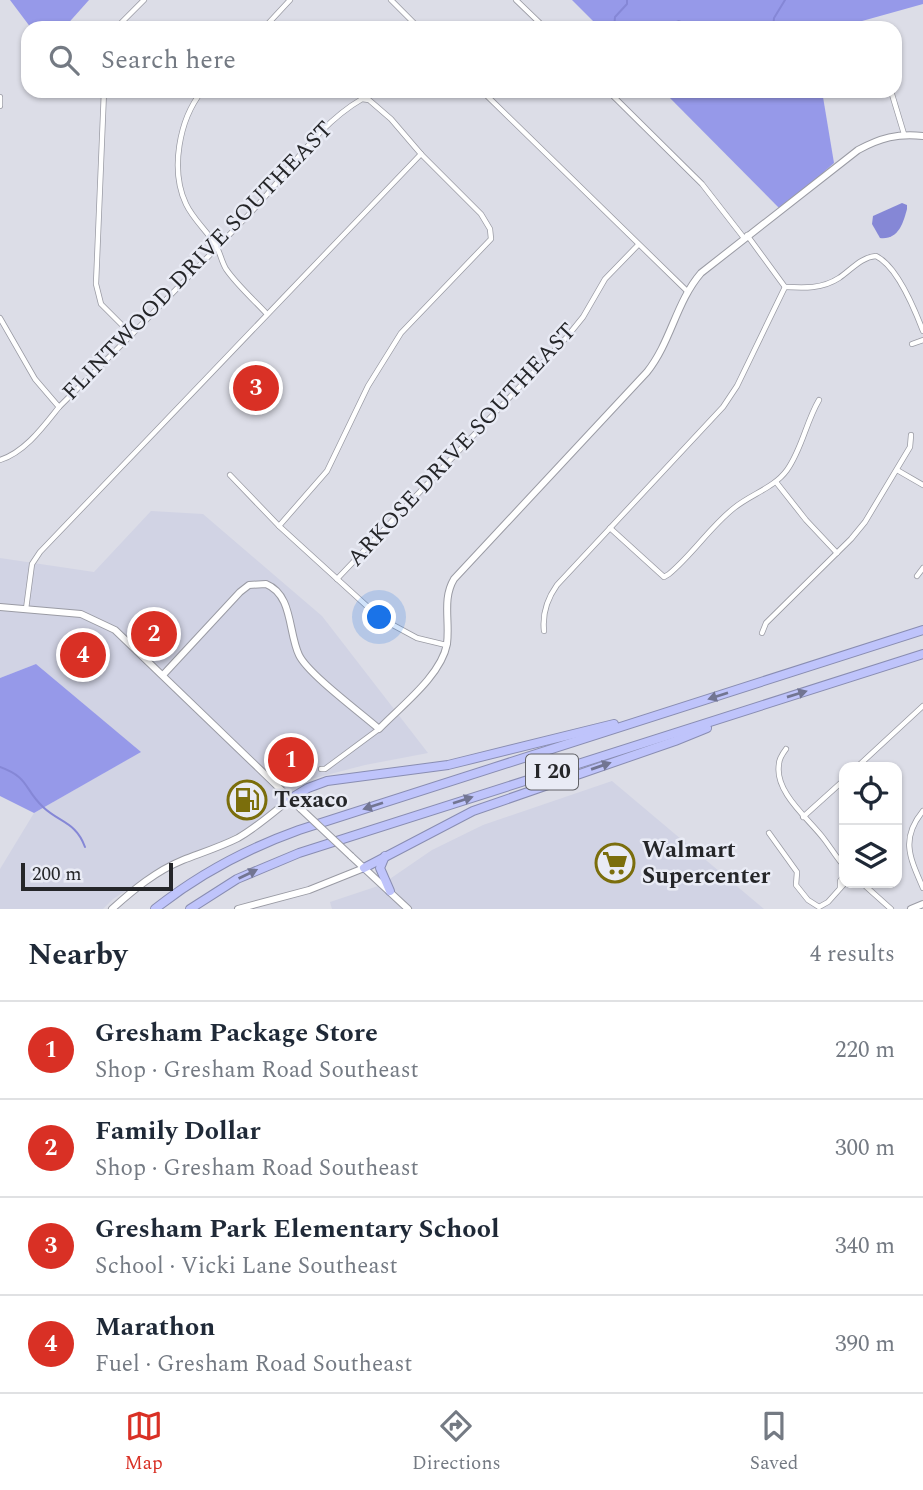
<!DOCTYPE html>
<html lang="en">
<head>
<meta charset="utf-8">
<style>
	body { margin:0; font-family:Spectral,serif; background:#f6f6f7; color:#1f2937 }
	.controls { position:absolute; right:21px; bottom:21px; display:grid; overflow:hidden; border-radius:14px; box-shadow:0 2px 5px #0004 }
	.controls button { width:63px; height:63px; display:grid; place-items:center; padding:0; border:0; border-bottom:2px solid #e0e1e3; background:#fff; color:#1f2937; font:35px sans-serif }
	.scale { position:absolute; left:21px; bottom:18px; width:152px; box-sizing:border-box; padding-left:7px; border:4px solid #252629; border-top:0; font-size:19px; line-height:24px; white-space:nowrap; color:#252629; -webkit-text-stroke:5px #e9ebf5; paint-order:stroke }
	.you { position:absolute; left:380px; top:618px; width:24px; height:24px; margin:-18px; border:5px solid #fff; border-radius:50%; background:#1a73e8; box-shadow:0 0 0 10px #1a73e833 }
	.badge { display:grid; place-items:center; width:46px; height:46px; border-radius:50%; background:#d93025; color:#fff; font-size:23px; font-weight:700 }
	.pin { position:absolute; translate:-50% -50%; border:4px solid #fff; box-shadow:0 2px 7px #0006 }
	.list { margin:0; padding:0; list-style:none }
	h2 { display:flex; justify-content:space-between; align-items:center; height:91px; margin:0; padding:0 28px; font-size:30px }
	h2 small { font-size:23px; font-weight:400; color:#747a83 }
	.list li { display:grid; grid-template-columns:46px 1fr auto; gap:21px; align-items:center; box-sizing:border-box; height:98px; padding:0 28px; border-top:2px solid #e0e1e3 }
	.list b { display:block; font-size:26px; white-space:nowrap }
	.list p { margin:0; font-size:23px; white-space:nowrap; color:#747a83 }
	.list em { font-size:23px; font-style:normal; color:#747a83 }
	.icon { flex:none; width:38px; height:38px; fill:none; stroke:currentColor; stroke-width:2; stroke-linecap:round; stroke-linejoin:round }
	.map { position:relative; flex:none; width:923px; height:909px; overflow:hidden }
	.search { position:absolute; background:#fff; box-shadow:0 2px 5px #0004; left:21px; right:21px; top:21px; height:77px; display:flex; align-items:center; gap:18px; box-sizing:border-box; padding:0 24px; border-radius:21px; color:#747a83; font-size:26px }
	.sheet { height:483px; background:#fff }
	nav { display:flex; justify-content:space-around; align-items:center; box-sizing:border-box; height:98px; border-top:2px solid #e0e1e3; background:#fff; font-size:19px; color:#747a83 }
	nav a { display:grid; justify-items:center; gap:4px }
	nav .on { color:#d93025 }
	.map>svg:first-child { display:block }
</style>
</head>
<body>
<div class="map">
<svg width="923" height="909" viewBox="0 0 923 909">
	<rect width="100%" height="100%" fill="#dcdde7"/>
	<g fill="#d1d3e4">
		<polygon points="151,511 203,514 322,616 428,753 365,765 311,779 247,829 212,846 170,862 113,899 103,909 0,909 0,869 34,813 140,752 36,664 0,678 0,558 94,572"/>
		<polygon points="612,781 764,909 332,909 330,902 381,885 432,850 483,825"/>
	</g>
	<g fill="#9699e9">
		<polygon points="10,0 89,0 64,28 31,28"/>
		<polygon points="572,0 923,0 923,4 837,28 600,28"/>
		<polygon points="663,91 822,91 834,163 781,210"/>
		<polygon points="36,664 141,752 34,813 0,796 0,678"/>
	</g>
	<path fill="#8587d6" d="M902 203 907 205V209C903 224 898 240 880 238L872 224 873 216Z"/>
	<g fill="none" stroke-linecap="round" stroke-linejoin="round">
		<g stroke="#8587d6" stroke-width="2">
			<polyline points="614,28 615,17 627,4 627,0"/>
			<path d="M669 28 674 23 679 21C688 26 693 21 702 22 710 24 717 28 726 28"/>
			<polyline points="773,28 774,18 785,0"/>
			<path d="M0 767C30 778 23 788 43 807 60 823 76 822 85 847"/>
		</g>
		<defs>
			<g id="street">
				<polyline points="391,0 419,28"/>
				<polyline points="516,0 545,28"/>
				<polyline points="116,28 144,0"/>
				<polyline points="264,28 290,0"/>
				<polyline points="104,91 96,284 101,304 132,335"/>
				<path d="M202 91C179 120 170 170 186 204 193 219 206 230 215 244 220 251 221 261 226 269 237 285 253 299 266 313"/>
				<polyline points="482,91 687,291"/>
				<polyline points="608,91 702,184 744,238"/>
				<polyline points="891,91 904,134"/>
				<polyline points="0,97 0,106"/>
				<polyline points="747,235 785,287"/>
				<path d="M785 287C804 288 822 289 839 278 851 270 861 257 876 256 897 266 915 310 923 331"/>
				<polyline points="0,318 35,379 59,407"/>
				<polyline points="912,344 923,340"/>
				<path d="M0 460C25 452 43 427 59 407 125 342 190 276 254 209 289 172 317 125 362 99L369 100 391 119 421 154 481 214 490 229 491 239 401 333 368 386 327 471 279 526"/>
				<polyline points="897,470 923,485"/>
				<polyline points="230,475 279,526 380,618 417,638 446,645"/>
				<polyline points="776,482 806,520 837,553"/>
				<path d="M610 528 664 577 669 574C693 554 710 527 734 508 751 494 774 488 787 470 802 449 806 422 819 400"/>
				<polyline points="917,576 923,568"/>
				<polyline points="337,579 566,338 583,317 605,279 638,245"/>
				<polyline points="26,609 32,564 40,552 421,154"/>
				<path d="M544 631C542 613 547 599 557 585L723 407 737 386 785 287"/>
				<polyline points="762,633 766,623 851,539 865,522 910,447 911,435"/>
				<path d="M786 749C783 753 779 759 779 764 774 792 809 819 824 839 831 848 836 857 844 866"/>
				<polyline points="857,767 923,706"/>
				<polyline points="321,769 325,769 379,729"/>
				<path d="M923 811C900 839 910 858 923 888"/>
				<polyline points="803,817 844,780"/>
				<polyline points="769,833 797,872 796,885 808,900 819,907 828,902 845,883"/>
				<polyline points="862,883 891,909"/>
				<polyline points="840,888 840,881 844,876"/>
			</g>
			<g id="secondary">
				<polyline points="0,607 81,614 115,630 301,809"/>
				<path d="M163 675 240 592 249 585 266 584C293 595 288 632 299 655 308 674 361 713 379 729 401 706 441 676 447 644 450 621 442 599 454 579L647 372C671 342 676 302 701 273L858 150C880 138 898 133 923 136"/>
				<polyline points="351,856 408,909"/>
				<path d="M112 909C133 890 156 871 183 860 201 853 220 847 238 838 257 827 273 813 290 799"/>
				<polyline points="238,909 309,890 364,868"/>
				<polyline points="911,909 923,904"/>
			</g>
			<g id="highway">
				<polyline points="290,799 308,788 327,781 448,765 614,724"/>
				<polyline points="385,856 380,868 390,891"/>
				<polyline points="364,868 473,811 675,741 707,728"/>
				<path d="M155 909C199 874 246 849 299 830L923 630"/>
				<polyline points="190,909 237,879 299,853 923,654"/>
			</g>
		</defs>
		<use href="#street" stroke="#9a9ba4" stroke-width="6"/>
		<use href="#secondary" stroke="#9a9ba4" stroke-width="8"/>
		<use href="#highway" stroke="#898db2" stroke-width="10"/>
		<use href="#street" stroke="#fff" stroke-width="4.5"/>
		<use href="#secondary" stroke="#fff" stroke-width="6"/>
		<use href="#highway" stroke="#bfc4fb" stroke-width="8"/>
		<defs>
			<polyline id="secondary-bridge" points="301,809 351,856"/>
		</defs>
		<use href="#secondary-bridge" stroke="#9a9ba4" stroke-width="8" stroke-linecap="butt"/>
		<use href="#secondary-bridge" stroke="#fff" stroke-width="6"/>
	</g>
	<defs><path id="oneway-solid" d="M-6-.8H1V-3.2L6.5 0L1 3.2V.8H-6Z" transform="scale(1.75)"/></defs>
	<g fill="#727592">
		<use href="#oneway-solid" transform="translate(797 694) rotate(-17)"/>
		<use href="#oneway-solid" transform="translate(718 696) rotate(162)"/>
		<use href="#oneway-solid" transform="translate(601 766) rotate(-19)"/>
		<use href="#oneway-solid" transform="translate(463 800) rotate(-18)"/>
		<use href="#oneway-solid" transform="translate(373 806) rotate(162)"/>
		<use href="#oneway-solid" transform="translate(248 874) rotate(-26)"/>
	</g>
	<defs>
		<symbol id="fuel-ring" viewBox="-11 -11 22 22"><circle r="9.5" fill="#e9ebf5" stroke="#7b6e0c" stroke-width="1.5"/><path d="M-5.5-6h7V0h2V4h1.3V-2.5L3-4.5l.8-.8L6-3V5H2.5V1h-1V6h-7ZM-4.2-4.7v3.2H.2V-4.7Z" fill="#7b6e0c"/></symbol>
		<symbol id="supermarket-ring" viewBox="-11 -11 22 22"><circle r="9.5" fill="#e9ebf5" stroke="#7b6e0c" stroke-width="1.5"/><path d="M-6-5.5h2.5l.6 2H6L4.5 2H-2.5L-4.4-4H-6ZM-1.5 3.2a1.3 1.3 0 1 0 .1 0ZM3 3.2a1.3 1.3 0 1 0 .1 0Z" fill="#7b6e0c"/></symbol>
	</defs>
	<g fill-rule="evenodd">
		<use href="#fuel-ring" x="225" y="778" width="44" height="44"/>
		<use href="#supermarket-ring" x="593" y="841" width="44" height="44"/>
	</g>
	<g text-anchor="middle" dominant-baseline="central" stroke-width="5" stroke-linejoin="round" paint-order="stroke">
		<rect fill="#e9ebf5" stroke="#606166" stroke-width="2" x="526" y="754.5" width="52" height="35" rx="5"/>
		<g font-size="21" font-weight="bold" fill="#252629">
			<text x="552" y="772">I 20</text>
		</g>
		<g font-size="23" fill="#252629" stroke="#e9ebf5">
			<text transform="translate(198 261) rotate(-46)">FLINTWOOD DRIVE SOUTHEAST</text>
			<text transform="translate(462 445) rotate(-47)">ARKOSE DRIVE SOUTHEAST</text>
		</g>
		<g font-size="23" font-weight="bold" fill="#252629" stroke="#e9ebf5" text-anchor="start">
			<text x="274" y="800">Texaco</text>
			<text x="642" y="850">Walmart<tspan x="642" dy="26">Supercenter</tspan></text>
		</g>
	</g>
</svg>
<div class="controls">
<button><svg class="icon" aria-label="locate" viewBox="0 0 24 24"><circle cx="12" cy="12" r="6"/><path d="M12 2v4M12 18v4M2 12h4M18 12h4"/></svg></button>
<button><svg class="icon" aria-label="layers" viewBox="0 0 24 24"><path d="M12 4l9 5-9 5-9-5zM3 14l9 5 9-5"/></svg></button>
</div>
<div class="scale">200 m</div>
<div class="you"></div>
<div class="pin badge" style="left:291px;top:760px">1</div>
<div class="pin badge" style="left:154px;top:634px">2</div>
<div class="pin badge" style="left:256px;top:388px">3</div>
<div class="pin badge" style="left:83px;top:655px">4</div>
<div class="search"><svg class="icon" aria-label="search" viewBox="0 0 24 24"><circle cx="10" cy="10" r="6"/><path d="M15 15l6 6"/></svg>Search here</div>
</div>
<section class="sheet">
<h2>Nearby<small>4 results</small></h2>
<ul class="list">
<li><span class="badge">1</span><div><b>Gresham Package Store</b><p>Shop · Gresham Road Southeast</p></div><em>220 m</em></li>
<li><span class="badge">2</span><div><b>Family Dollar</b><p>Shop · Gresham Road Southeast</p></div><em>300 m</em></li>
<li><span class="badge">3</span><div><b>Gresham Park Elementary School</b><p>School · Vicki Lane Southeast</p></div><em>340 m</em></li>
<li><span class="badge">4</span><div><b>Marathon</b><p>Fuel · Gresham Road Southeast</p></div><em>390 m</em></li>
</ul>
</section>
<nav>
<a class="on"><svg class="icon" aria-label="map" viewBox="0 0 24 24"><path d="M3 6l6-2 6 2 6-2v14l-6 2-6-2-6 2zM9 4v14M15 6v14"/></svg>Map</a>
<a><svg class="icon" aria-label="directions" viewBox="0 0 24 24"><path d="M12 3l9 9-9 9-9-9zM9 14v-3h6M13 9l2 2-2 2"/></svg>Directions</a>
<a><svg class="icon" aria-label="saved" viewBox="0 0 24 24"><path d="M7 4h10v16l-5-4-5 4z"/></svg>Saved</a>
</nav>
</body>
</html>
